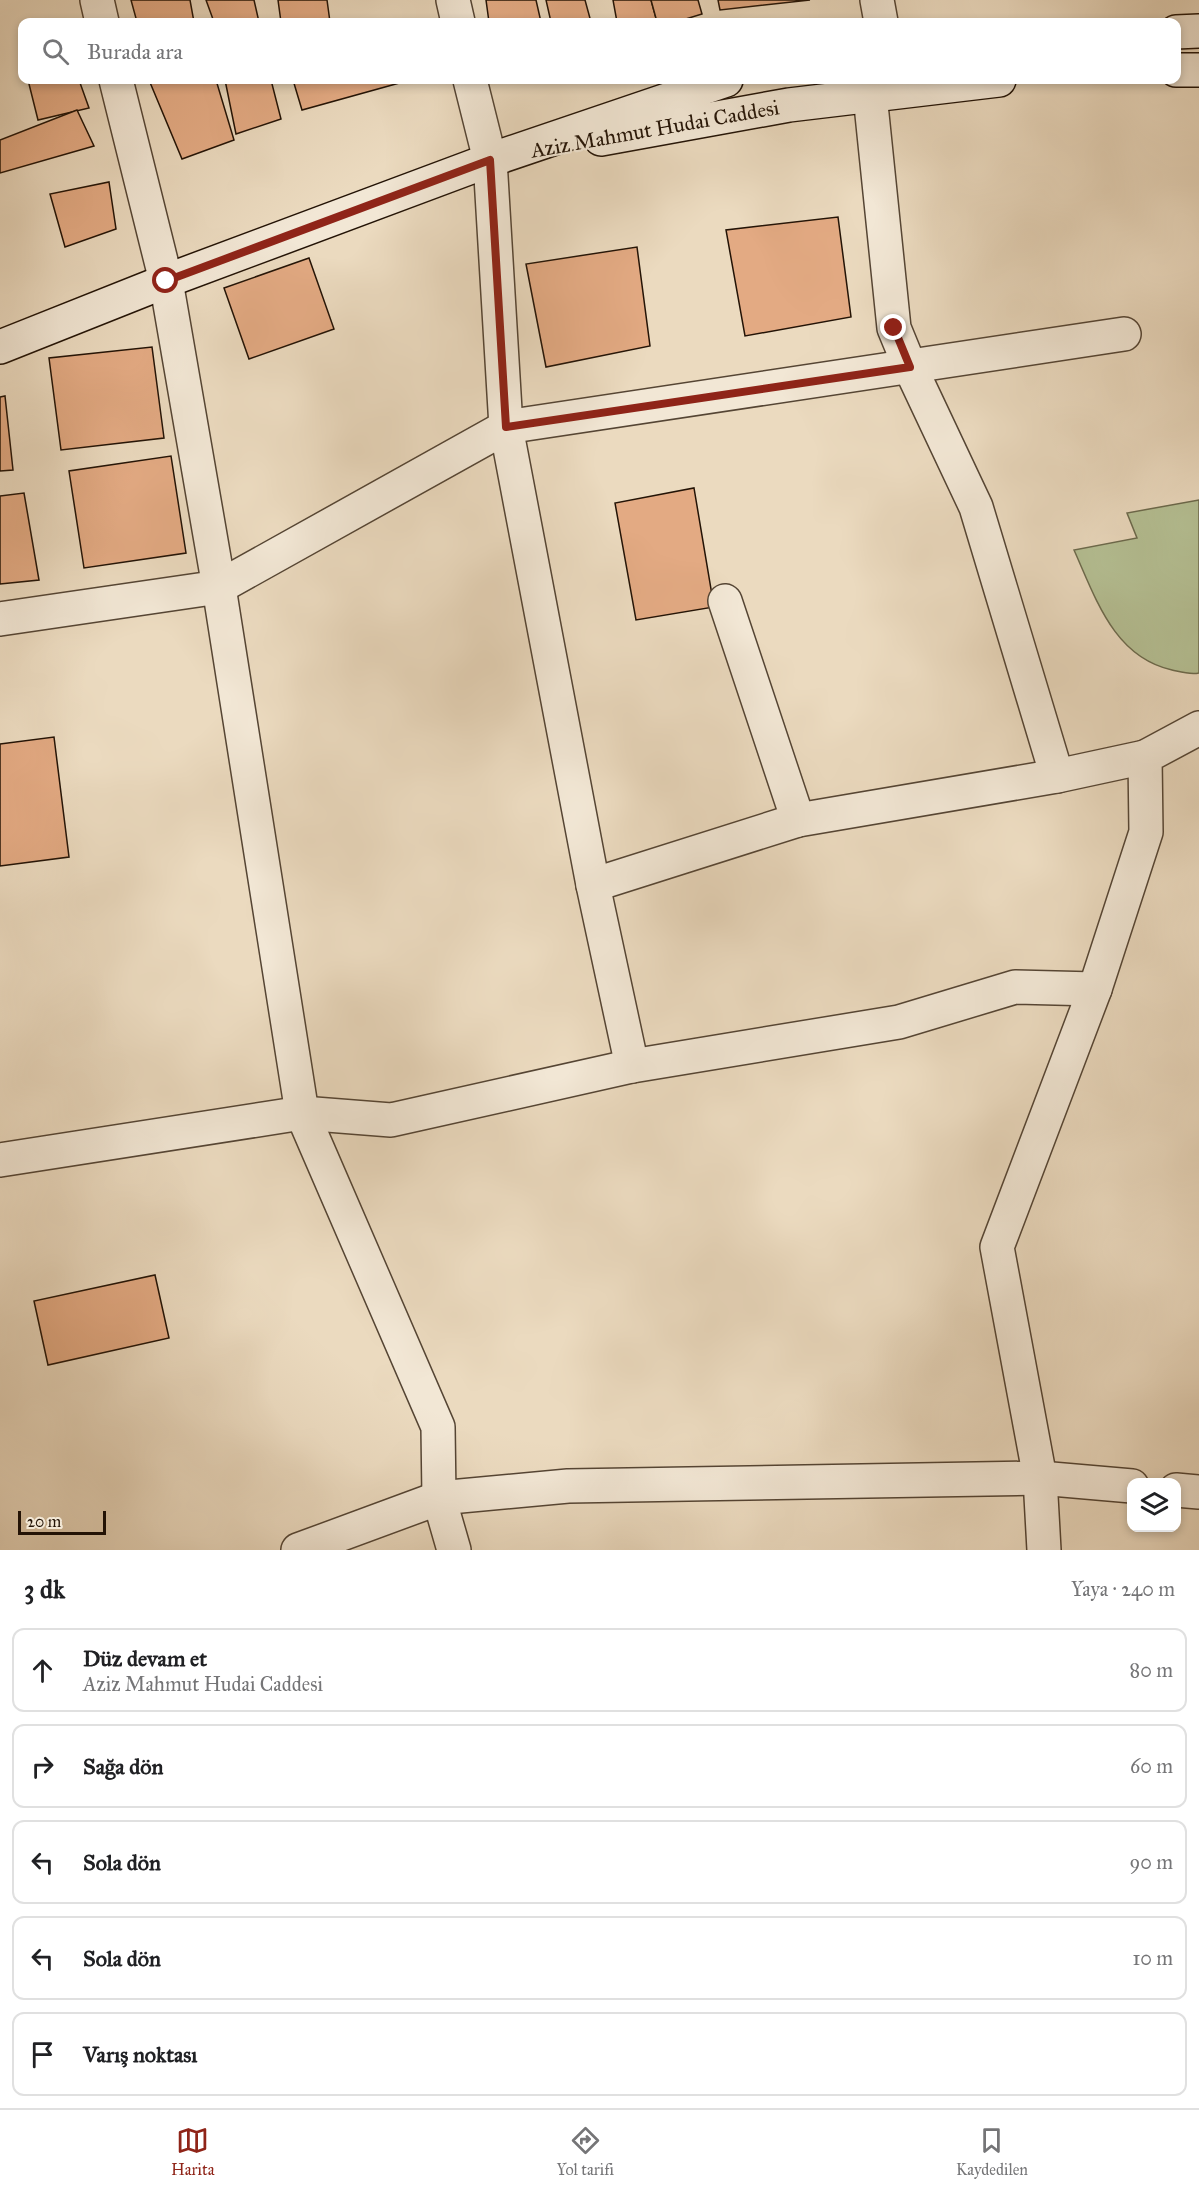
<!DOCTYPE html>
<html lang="tr">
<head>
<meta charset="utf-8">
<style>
	body { margin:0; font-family:"IM FELL Great Primer",serif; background:#f2f2f2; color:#202124 }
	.controls { position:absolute; right:18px; bottom:18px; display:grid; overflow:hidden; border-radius:12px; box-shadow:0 3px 9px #0003 }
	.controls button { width:54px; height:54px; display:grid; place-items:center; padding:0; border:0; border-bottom:2px solid #e0e0e0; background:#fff; color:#202124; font:30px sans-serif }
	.scale { position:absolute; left:18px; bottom:15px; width:88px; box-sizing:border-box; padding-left:6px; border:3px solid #231306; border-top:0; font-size:16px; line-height:21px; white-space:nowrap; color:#231306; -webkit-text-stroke:4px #f2e7d5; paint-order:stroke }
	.stop { position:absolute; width:18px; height:18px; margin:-14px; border:4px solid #8f2418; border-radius:50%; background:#fff }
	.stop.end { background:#8f2418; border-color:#fff; box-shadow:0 2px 6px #0008 }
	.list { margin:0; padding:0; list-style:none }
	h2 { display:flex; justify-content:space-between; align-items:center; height:78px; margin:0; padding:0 24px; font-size:26px }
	h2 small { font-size:20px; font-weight:400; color:#757577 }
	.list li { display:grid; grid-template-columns:39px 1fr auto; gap:18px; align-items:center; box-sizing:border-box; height:84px; margin:0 12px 12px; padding:0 12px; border:2px solid #e0e0e0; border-radius:12px }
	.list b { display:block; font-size:22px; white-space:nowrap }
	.list p { margin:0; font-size:20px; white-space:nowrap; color:#757577 }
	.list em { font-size:20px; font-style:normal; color:#757577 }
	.icon { flex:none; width:33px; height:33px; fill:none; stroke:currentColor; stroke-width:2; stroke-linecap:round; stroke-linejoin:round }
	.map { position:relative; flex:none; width:1199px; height:1550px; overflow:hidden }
	.search { position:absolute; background:#fff; box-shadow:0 3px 9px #0003; left:18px; right:18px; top:18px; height:66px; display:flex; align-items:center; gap:15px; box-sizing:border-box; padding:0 21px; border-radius:12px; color:#757577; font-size:22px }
	.sheet { height:558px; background:#fff }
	nav { display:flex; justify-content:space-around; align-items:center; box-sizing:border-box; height:84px; border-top:2px solid #e0e0e0; background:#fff; font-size:16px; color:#757577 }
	nav a { display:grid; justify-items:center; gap:3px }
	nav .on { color:#8f2418 }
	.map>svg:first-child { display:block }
</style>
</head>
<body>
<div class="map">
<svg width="1199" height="1550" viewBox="0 0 1199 1550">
	<rect width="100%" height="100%" fill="#ebdabf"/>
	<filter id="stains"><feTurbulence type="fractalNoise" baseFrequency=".00333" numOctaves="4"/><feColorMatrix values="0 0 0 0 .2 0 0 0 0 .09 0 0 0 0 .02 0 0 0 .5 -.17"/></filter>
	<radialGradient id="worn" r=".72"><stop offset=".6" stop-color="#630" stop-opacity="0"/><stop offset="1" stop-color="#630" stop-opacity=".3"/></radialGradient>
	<path fill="#b5c094" stroke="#6c6a4d" stroke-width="1.5" d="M1199 500V673C1190 675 1181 672 1172 670 1114 657 1096 599 1074 550L1137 538 1127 513Z"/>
	<g fill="#e3aa83" stroke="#231306" stroke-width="1.5">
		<polygon points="131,0 190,0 194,22 137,22"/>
		<polygon points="206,0 254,0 259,22 214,22"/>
		<polygon points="278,0 327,0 330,22 281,22"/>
		<polygon points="486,0 536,0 541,22 489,22"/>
		<polygon points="546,0 585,0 591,22 551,22"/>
		<polygon points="613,0 651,0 657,22 617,22"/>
		<polygon points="651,0 698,0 702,14 676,22 657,22"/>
		<polygon points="718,0 810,0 720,10"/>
		<polygon points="28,80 79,80 89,108 38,120"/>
		<polygon points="149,80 216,80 234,140 182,159"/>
		<polygon points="225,80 271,80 281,119 236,134"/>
		<polygon points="293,80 402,80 403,82 302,110"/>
		<polygon points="77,110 94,146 0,173 0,140"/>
		<polygon points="109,182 116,229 65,247 50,194"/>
		<polygon points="838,217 851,317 745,336 726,230"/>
		<polygon points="637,247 650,346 546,367 526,264"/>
		<polygon points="309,258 334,329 249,359 224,288"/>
		<polygon points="152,347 164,438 61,450 49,358"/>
		<polygon points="5,396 13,470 0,471 0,397"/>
		<polygon points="171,456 186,553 84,568 69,471"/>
		<polygon points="694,488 714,607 636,620 615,503"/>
		<polygon points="24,493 39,580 0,584 0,496"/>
		<polygon points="54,737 69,857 0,866 0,744"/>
		<polygon points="155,1275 169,1338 48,1365 34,1301"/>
	</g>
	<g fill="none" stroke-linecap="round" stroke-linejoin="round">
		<defs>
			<g id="street">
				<polyline points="97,0 102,22"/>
				<polyline points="453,0 458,22"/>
				<polyline points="877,0 881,22"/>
				<polyline points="116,80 166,281 219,587 302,1113 438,1427 439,1498 454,1550"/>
				<polyline points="470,80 490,160 506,427 593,885 632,1066"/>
				<polyline points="870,95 894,328 910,367 976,507 1057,776"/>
				<polyline points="725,601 798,820"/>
				<polyline points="0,619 219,587 506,427 1124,334"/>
				<polyline points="593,885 798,820 1057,776 1145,757"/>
				<polyline points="0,1160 302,1113 391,1120 632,1066 899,1022 1015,987 1095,989"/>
				<polyline points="1176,1490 1199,1492"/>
				<polyline points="298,1550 439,1498 568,1486 1040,1478 1132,1486"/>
				<polyline points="1044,1550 1040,1478 997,1247 1095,989 1146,832 1145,757 1199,728"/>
			</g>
			<g id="secondary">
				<polyline points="1176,32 1199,31"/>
				<polyline points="1176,70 1199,70"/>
				<polyline points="601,139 789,105 999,80"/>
				<polyline points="0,347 166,281 490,160 726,80"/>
			</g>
		</defs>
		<use href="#street" stroke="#554534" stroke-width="36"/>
		<use href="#secondary" stroke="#231306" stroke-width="36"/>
		<use href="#street" stroke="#f2e7d5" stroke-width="33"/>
		<use href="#secondary" stroke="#f2e7d5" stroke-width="33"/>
	</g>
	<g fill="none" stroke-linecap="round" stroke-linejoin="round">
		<polyline stroke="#8f2418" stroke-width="8" points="166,281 490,160 506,427 910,367 894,328"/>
	</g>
	<g text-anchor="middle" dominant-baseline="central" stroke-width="4.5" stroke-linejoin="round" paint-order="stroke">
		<g font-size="21" fill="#231306" stroke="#f2e7d5">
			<text transform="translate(655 129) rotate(-10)">Aziz Mahmut Hudai Caddesi</text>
		</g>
	</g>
	<rect width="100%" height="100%" filter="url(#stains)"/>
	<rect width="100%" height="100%" fill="url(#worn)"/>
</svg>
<div class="controls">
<button><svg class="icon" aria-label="layers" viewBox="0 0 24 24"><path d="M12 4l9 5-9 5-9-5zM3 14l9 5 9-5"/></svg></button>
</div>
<div class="scale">20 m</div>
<div class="stop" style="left:166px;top:281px"></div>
<div class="stop end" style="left:894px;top:328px"></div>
<div class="search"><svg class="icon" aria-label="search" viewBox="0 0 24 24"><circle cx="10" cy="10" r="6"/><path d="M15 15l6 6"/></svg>Burada ara</div>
</div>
<section class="sheet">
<h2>3 dk<small>Yaya · 240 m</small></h2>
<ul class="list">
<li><svg class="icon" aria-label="ahead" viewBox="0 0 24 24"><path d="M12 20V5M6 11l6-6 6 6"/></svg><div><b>Düz devam et</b><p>Aziz Mahmut Hudai Caddesi</p></div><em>80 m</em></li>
<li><svg class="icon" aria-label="right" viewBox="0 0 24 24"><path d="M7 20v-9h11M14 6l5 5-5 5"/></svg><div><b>Sağa dön</b></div><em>60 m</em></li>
<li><svg class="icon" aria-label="left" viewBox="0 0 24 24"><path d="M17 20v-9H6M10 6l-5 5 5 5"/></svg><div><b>Sola dön</b></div><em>90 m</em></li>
<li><svg class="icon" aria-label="left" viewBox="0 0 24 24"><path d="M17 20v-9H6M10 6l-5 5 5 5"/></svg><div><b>Sola dön</b></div><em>10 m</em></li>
<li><svg class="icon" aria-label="arrive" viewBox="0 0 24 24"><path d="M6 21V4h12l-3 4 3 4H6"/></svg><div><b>Varış noktası</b></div></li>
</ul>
</section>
<nav>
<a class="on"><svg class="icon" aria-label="map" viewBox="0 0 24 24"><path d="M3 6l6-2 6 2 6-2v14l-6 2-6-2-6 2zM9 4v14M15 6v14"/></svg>Harita</a>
<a><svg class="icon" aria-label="directions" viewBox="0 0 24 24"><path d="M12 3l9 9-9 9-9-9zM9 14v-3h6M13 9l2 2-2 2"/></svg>Yol tarifi</a>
<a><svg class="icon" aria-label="saved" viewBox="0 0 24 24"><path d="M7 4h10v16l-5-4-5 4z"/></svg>Kaydedilen</a>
</nav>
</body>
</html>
